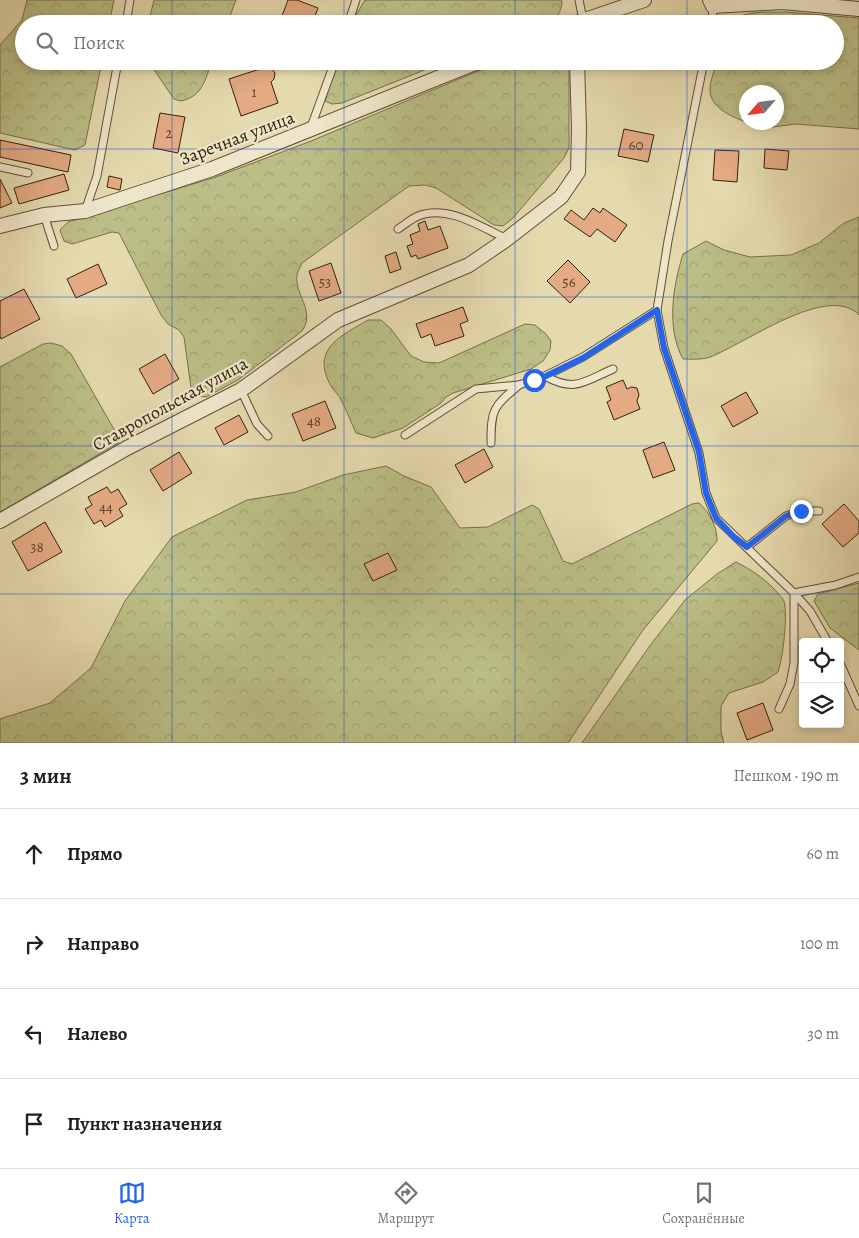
<!DOCTYPE html>
<html lang="ru">
<head>
<meta charset="utf-8">
<style>
	body { margin:0; font-family:Alegreya,serif; background:#f2f2f2; color:#202124 }
	.controls { position:absolute; right:15px; bottom:15px; display:grid; overflow:hidden; border-radius:5px; box-shadow:0 2px 8px #0003 }
	.controls button { width:45px; height:45px; display:grid; place-items:center; padding:0; border:0; border-bottom:1px solid #e0e0e0; background:#fff; color:#202124; font:25px sans-serif }
	.compass { position:absolute; left:739px; top:85px; width:45px; height:45px; border-radius:50%; background:#fff; box-shadow:0 2px 8px #0003; rotate:242deg }
	.stop { position:absolute; width:15px; height:15px; margin:-11px; border:4px solid #2563eb; border-radius:50%; background:#fff }
	.stop.end { background:#2563eb; border-color:#fff; box-shadow:0 1px 5px #0008 }
	.list { margin:0; padding:0; list-style:none }
	h2 { display:flex; justify-content:space-between; align-items:center; height:65px; margin:0; padding:0 20px; font-size:21px }
	h2 small { font-size:16px; font-weight:400; color:#757577 }
	.list li { display:grid; grid-template-columns:32px 1fr auto; gap:15px; align-items:center; box-sizing:border-box; height:90px; padding:0 20px; border-top:1px solid #e0e0e0 }
	.list b { display:block; font-size:19px; white-space:nowrap }
	.list em { font-size:16px; font-style:normal; color:#757577 }
	.icon { flex:none; width:28px; height:28px; fill:none; stroke:currentColor; stroke-width:2; stroke-linecap:round; stroke-linejoin:round }
	.map { position:relative; flex:none; width:859px; height:743px; overflow:hidden }
	.search { position:absolute; background:#fff; box-shadow:0 2px 8px #0003; left:15px; right:15px; top:15px; height:55px; display:flex; align-items:center; gap:12px; box-sizing:border-box; padding:0 18px; border-radius:28px; color:#757577; font-size:19px }
	.sheet { height:425px; background:#fff }
	nav { display:flex; justify-content:space-around; align-items:center; box-sizing:border-box; height:70px; border-top:1px solid #e0e0e0; background:#fff; font-size:14px; color:#757577 }
	nav a { display:grid; justify-items:center; gap:2px }
	nav .on { color:#2563eb }
	.map>svg:first-child { display:block }
</style>
</head>
<body>
<div class="map">
<svg width="859" height="743" viewBox="0 0 859 743">
	<defs>
		<pattern id="forest-crowns" width="20" height="18" patternUnits="userSpaceOnUse" patternTransform="scale(1.25)"><rect width="20" height="18" fill="#bbbe86"/><path d="M2 6a3 3 0 1 1 6 0M12 15a3 3 0 1 1 6 0" fill="none" stroke="#a1a372"/></pattern>
	</defs>
	<rect width="100%" height="100%" fill="#e5d9ae"/>
	<filter id="stains"><feTurbulence type="fractalNoise" baseFrequency=".004" numOctaves="4"/><feColorMatrix values="0 0 0 0 .2 0 0 0 0 .09 0 0 0 0 .02 0 0 0 .5 -.17"/></filter>
	<radialGradient id="worn" r=".72"><stop offset=".6" stop-color="#630" stop-opacity="0"/><stop offset="1" stop-color="#630" stop-opacity=".3"/></radialGradient>
	<g fill="url(#forest-crowns)" stroke="#787048">
		<polygon points="27,0 114,0 109,24 24,24 24,61 102,61 85,145 75,150 0,133 0,45 22,20"/>
		<polygon points="154,0 236,0 227,24 148,24"/>
		<path d="M365 0H561L562 1C561 17 555 18 541 24H351Z"/>
		<path d="M785 12 859 18V129L796 124 765 128 749 123 776 122V92H746V122C732 117 709 107 710 89 710 80 715 70 717 61H835V24H730C741 9 768 13 785 12Z"/>
		<path d="M148 61H212C205 80 203 96 181 101L174 99Z"/>
		<polygon points="338,61 447,61 342,103 332,104 325,101 329,86"/>
		<path d="M502 61H569V148L564 158 513 218 503 226 494 225 436 188 425 185 409 186 302 263C300 267 298 271 297 275 294 294 316 311 302 331L238 380 206 397 196 396 191 388 184 337 179 330 168 324 161 315 119 233 112 232 72 244 64 241 60 230 68 222 216 177 311 141Z"/>
		<path d="M859 217V315C828 282 743 345 710 357 702 360 691 359 683 359 666 328 673 286 683 254L706 241 724 250 750 257 791 255 819 243 844 223Z"/>
		<path d="M368 320H381L391 329 411 356 424 362 439 363 525 324 535 325 546 334 551 341 550 350 543 361 531 369 453 393 446 397 441 403 403 428 373 438 356 433C351 422 346 409 340 398 338 394 333 390 331 386 310 349 341 336 368 320Z"/>
		<polygon points="51,343 62,346 71,354 119,438 118,443 0,512 0,367 43,344"/>
		<path d="M386 466 404 476 431 487 460 528 488 527 532 505 539 509 563 561 572 564 692 504 699 503C709 511 718 529 717 541L643 630 568 743H0V719L50 703 91 668 125 601 172 537 247 500 296 492 343 475Z"/>
		<path d="M736 562C752 570 765 579 777 592 779 595 783 598 784 601 788 616 783 657 778 672L763 682 729 693 721 706V732L724 743H582L649 647 685 600 717 574Z"/>
		<polygon points="859,583 859,650 830,628 814,601 818,594"/>
	</g>
	<g fill="#e3aa83" stroke="#35210b">
		<polygon points="288,0 297,0 318,8 312,24 279,24"/>
		<polygon points="266,67 271,68 275,73 274,79 271,82 278,103 241,116 229,79"/>
		<polygon points="160,113 185,117 178,153 153,148"/>
		<polygon points="624,129 654,135 648,162 618,156"/>
		<polygon points="0,140 71,155 68,172 0,157"/>
		<polygon points="765,149 789,151 787,170 764,168"/>
		<polygon points="715,150 739,151 737,182 713,180"/>
		<polygon points="64,174 69,190 19,204 14,188"/>
		<polygon points="109,176 122,179 120,190 107,187"/>
		<polygon points="0,179 12,203 0,208"/>
		<polygon points="593,208 600,213 603,208 627,225 615,242 597,229 590,237 564,219 571,210 584,220"/>
		<polygon points="425,221 428,230 440,226 448,248 418,259 416,255 411,257 407,246 413,244 410,235 420,231 418,224"/>
		<polygon points="396,252 401,269 390,273 385,256"/>
		<polygon points="568,260 590,282 570,303 547,281"/>
		<polygon points="331,263 341,293 319,301 309,271"/>
		<polygon points="98,264 107,284 76,298 67,279"/>
		<polygon points="24,289 40,319 1,339 0,336 0,301"/>
		<polygon points="463,307 468,321 460,324 464,336 435,346 431,334 421,338 416,324"/>
		<polygon points="165,354 179,379 153,394 139,369"/>
		<polygon points="623,380 627,389 631,387 637,388 639,395 637,401 640,409 614,420 607,402 611,400 606,387"/>
		<polygon points="746,392 758,413 733,427 721,406"/>
		<polygon points="325,401 336,428 303,441 292,414"/>
		<polygon points="239,415 248,432 224,445 215,428"/>
		<polygon points="664,442 675,470 653,478 643,450"/>
		<polygon points="484,449 493,467 465,483 455,465"/>
		<polygon points="179,452 192,473 163,491 150,470"/>
		<polygon points="107,487 111,493 118,489 127,504 119,509 123,516 105,527 101,520 94,524 85,509 92,505 88,497"/>
		<polygon points="844,504 859,521 859,533 843,547 822,524"/>
		<polygon points="45,522 62,552 28,571 12,542"/>
		<polygon points="388,553 397,570 373,581 364,564"/>
		<polygon points="763,703 773,730 747,740 737,713"/>
	</g>
	<g fill="none" stroke-linecap="round" stroke-linejoin="round">
		<defs>
			<g id="service">
				<polyline points="579,0 583,20"/>
				<polyline points="126,24 130,0"/>
				<polyline points="348,24 356,0"/>
				<polyline points="712,24 713,6"/>
				<polyline points="704,61 668,241 657,310 664,348 699,453 706,493 716,518 794,593 810,611 828,642"/>
				<polyline points="311,127 335,61"/>
				<polyline points="0,167 28,173"/>
				<polyline points="85,211 97,176 118,61"/>
				<polyline points="44,215 54,246"/>
				<path d="M398 229C404 225 411 219 418 216 447 204 481 227 507 239"/>
				<path d="M545 376C575 393 585 381 613 369"/>
				<polyline points="241,390 257,424 268,436"/>
				<polyline points="405,435 476,389 519,385 545,376 583,357 657,310"/>
				<path d="M491 443C491 409 493 407 519 385"/>
				<polyline points="747,547 786,516 801,511 819,511"/>
				<polyline points="840,663 859,706"/>
				<polyline points="779,709 790,684 794,663 794,593 836,585 859,577"/>
			</g>
			<g id="minor">
				<polyline points="710,0 713,6 782,2 859,9"/>
				<polyline points="573,24 644,0"/>
				<polyline points="0,226 44,215 85,211 212,169 480,61"/>
				<polyline points="0,521 127,448 241,390 338,320 469,265 507,239 561,197 578,172 579,128 577,61"/>
			</g>
		</defs>
		<use href="#service" stroke="#614f34" stroke-width="9"/>
		<use href="#minor" stroke="#614f34" stroke-width="16"/>
		<use href="#service" stroke="#eee6ca" stroke-width="7"/>
		<use href="#minor" stroke="#eee6ca" stroke-width="14"/>
	</g>
	<g fill="none" stroke-linecap="round" stroke-linejoin="round">
		<polyline stroke="#2563eb" stroke-width="6" points="534,380 546,376 583,358 657,310 664,348 699,452 706,493 716,518 734,537 747,547 786,516 801,511"/>
	</g>
	<path fill="none" stroke="#1d4ed8" stroke-width="1" stroke-opacity="0.55" d="M172 0V24M344 0V24M515 0V24M687 0V24M172 61V743M344 61V743M515 61V743M687 61V743M0 149H859M0 297H859M0 446H859M0 594H859"/>
	<g text-anchor="middle" dominant-baseline="central" stroke-width="4.5" stroke-linejoin="round" paint-order="stroke">
		<g font-size="15" fill="#604329">
			<text x="254" y="92">1</text>
			<text x="169" y="133">2</text>
			<text x="636" y="145">60</text>
			<text x="325" y="282">53</text>
			<text x="569" y="282">56</text>
			<text x="314" y="421">48</text>
			<text x="106" y="507">44</text>
			<text x="37" y="547">38</text>
		</g>
		<g font-size="18" fill="#35210b" stroke="#eee6ca">
			<text transform="translate(237 138) rotate(-21)">Заречная улица</text>
			<text transform="translate(170 404) rotate(-29)">Ставропольская улица</text>
		</g>
	</g>
	<rect width="100%" height="100%" filter="url(#stains)"/>
	<rect width="100%" height="100%" fill="url(#worn)"/>
</svg>
<div class="controls">
<button><svg class="icon" aria-label="locate" viewBox="0 0 24 24"><circle cx="12" cy="12" r="6"/><path d="M12 2v4M12 18v4M2 12h4M18 12h4"/></svg></button>
<button><svg class="icon" aria-label="layers" viewBox="0 0 24 24"><path d="M12 4l9 5-9 5-9-5zM3 14l9 5 9-5"/></svg></button>
</div>
<svg class="compass" viewBox="-18 -18 36 36"><path d="M0-13l5 13h-10z" fill="#e53935"/><path d="M0 13l5-13h-10z" fill="#757577"/></svg>
<div class="stop" style="left:534px;top:380px"></div>
<div class="stop end" style="left:801px;top:511px"></div>
<div class="search"><svg class="icon" aria-label="search" viewBox="0 0 24 24"><circle cx="10" cy="10" r="6"/><path d="M15 15l6 6"/></svg>Поиск</div>
</div>
<section class="sheet">
<h2>3 мин<small>Пешком · 190 m</small></h2>
<ul class="list">
<li><svg class="icon" aria-label="ahead" viewBox="0 0 24 24"><path d="M12 20V5M6 11l6-6 6 6"/></svg><div><b>Прямо</b></div><em>60 m</em></li>
<li><svg class="icon" aria-label="right" viewBox="0 0 24 24"><path d="M7 20v-9h11M14 6l5 5-5 5"/></svg><div><b>Направо</b></div><em>100 m</em></li>
<li><svg class="icon" aria-label="left" viewBox="0 0 24 24"><path d="M17 20v-9H6M10 6l-5 5 5 5"/></svg><div><b>Налево</b></div><em>30 m</em></li>
<li><svg class="icon" aria-label="arrive" viewBox="0 0 24 24"><path d="M6 21V4h12l-3 4 3 4H6"/></svg><div><b>Пункт назначения</b></div></li>
</ul>
</section>
<nav>
<a class="on"><svg class="icon" aria-label="map" viewBox="0 0 24 24"><path d="M3 6l6-2 6 2 6-2v14l-6 2-6-2-6 2zM9 4v14M15 6v14"/></svg>Карта</a>
<a><svg class="icon" aria-label="directions" viewBox="0 0 24 24"><path d="M12 3l9 9-9 9-9-9zM9 14v-3h6M13 9l2 2-2 2"/></svg>Маршрут</a>
<a><svg class="icon" aria-label="saved" viewBox="0 0 24 24"><path d="M7 4h10v16l-5-4-5 4z"/></svg>Сохранённые</a>
</nav>
</body>
</html>
